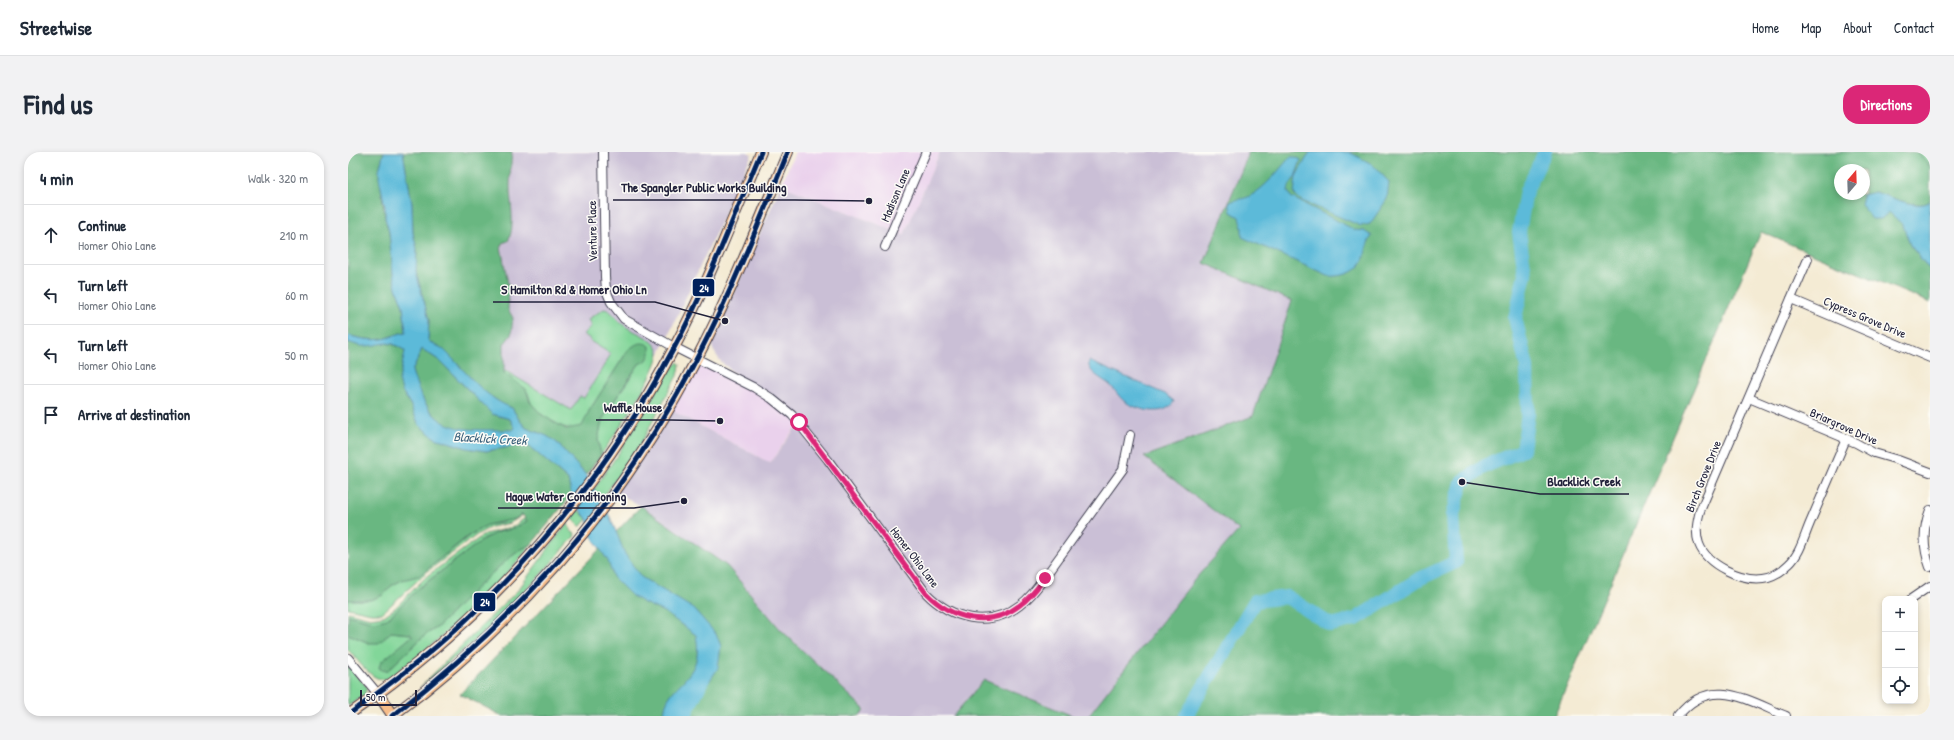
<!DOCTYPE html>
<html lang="en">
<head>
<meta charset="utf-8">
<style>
	body { margin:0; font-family:"Patrick Hand",sans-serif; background:#f2f2f3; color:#1f2937 }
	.controls { position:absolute; right:12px; bottom:12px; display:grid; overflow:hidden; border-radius:8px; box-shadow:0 2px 6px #0003 }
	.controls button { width:36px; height:36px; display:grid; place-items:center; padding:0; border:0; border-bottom:1px solid #e0e1e3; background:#fff; color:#1f2937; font:20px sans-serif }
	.compass { position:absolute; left:1486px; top:12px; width:36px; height:36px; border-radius:50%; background:#fff; box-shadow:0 2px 6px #0003; rotate:19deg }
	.scale { position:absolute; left:12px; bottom:10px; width:57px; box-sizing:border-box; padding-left:4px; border:2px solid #22223b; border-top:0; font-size:11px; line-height:14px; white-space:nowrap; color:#22223b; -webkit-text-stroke:3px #fdfcf7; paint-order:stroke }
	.stop { position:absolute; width:12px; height:12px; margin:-9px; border:3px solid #db2777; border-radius:50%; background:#fff }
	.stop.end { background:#db2777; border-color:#fff; box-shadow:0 1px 4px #0008 }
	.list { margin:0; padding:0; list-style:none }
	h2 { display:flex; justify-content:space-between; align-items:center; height:52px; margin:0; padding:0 16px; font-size:17px }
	h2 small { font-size:13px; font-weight:400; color:#747a83 }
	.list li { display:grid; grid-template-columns:26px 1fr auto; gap:12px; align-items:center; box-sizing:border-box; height:60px; padding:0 16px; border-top:1px solid #e0e1e3 }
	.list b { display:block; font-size:15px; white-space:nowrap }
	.list p { margin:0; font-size:13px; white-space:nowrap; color:#747a83 }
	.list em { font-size:13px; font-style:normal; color:#747a83 }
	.icon { flex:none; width:22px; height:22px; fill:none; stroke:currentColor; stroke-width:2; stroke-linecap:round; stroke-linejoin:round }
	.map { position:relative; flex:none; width:1582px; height:564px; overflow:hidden; border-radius:16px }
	header { display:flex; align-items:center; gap:24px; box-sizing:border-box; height:56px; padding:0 20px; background:#fff; border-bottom:1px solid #e0e1e3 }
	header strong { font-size:19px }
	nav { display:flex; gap:22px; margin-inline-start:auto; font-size:14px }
	.intro { display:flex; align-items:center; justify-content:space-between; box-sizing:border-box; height:96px; padding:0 24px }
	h1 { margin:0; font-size:28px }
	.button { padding:10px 18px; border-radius:16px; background:#db2777; color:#fff; font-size:14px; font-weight:700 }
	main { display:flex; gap:24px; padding:0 24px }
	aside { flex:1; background:#fff; border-radius:16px; box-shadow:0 2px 6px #0003 }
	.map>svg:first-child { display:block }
</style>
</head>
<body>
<header>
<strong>Streetwise</strong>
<nav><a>Home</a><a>Map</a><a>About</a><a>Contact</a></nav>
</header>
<div class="intro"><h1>Find us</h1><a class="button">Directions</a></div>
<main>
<aside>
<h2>4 min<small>Walk · 320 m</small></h2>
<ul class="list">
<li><svg class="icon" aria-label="ahead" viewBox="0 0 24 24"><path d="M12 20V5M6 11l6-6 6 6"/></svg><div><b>Continue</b><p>Homer Ohio Lane</p></div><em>210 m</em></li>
<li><svg class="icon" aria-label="left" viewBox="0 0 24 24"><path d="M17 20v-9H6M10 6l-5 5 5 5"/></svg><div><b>Turn left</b><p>Homer Ohio Lane</p></div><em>60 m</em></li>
<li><svg class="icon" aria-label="left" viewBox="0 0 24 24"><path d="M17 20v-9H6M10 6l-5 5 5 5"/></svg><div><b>Turn left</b><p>Homer Ohio Lane</p></div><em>50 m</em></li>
<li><svg class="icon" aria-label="arrive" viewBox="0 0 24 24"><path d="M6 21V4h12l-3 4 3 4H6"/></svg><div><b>Arrive at destination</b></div></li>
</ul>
</aside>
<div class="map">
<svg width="1582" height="564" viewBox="0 0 1582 564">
	<rect width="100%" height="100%" fill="#fdfcf7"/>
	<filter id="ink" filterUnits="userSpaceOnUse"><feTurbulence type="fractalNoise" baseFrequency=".025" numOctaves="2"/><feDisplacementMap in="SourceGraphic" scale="8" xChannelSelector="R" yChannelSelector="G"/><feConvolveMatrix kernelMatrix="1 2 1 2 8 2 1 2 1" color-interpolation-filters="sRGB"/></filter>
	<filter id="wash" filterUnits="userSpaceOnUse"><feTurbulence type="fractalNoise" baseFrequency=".012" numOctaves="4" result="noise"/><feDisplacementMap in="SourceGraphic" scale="16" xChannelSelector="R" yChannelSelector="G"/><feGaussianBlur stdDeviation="0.9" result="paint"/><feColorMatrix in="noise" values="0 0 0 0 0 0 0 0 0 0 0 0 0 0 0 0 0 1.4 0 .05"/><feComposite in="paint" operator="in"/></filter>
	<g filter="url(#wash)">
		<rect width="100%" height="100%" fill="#f4ebd4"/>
		<g fill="#ead1ec">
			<polygon points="447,0 592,0 556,83 433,33"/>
			<polygon points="354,209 398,231 451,270 422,311 321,257"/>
		</g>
		<g fill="#cabfd6">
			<polygon points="164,0 399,0 404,2 296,236 278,266 265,283 156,218 156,192 165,166 160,157 161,137 153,95 164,71 162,32"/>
			<polygon points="592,0 901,0 856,111 944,149 905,264 796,305 891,378 848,426 740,564 725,564 636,528 605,564 511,564 516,558 432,477 379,414 293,354 267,340 321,257 422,311 451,271 398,231 373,210 365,198 364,192 433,33 556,83"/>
		</g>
		<g fill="#82d699" stroke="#527c6a">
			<polygon points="1569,0 1582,0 1582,15"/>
			<path d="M256 157C264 158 267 166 273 171 284 181 306 184 311 200 310 221 267 282 253 303L250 288 254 268 291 212 280 198 241 259C240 264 238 270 235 274 222 284 194 265 186 255 181 250 182 243 178 238 173 231 161 229 156 221V218L223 258 232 244 236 246 263 202 242 189V187L235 182 243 174 240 167Z"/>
			<polygon points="330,210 332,212 331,220 292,293 253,348 246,337 270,302 318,223"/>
			<polygon points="230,358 239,367 232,375 224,365"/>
			<polygon points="174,362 175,363 162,371 143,375 130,382 81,418 34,461 23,461 0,456 0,448 22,448 35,443 43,434 54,428 72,423 121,384 139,373 153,371"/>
			<polygon points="177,366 179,369 165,377 150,380 137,386 71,436 39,468 26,470 0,463 0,460 22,466 36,464 47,456 79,424 137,382 165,375"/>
			<polygon points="219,371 221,374 222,378 227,382 226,385 187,429 139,478 72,535 170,438"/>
			<path d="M183 393C147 438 88 493 40 526 25 533 10 507 0 498V482L21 491 42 480 63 482 64 484 31 515 33 518 39 519 77 483 90 475C106 458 164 397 183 393Z"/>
			<polygon points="0,514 19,535 16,544 0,554"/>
		</g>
		<g fill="#69b781" stroke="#466c5e" fill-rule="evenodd">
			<path d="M0 0H36L31 18 34 43 37 66 41 80 45 122 48 136 55 154 58 180C51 181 48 183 42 185 31 190 11 187 0 183Z"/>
			<path d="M55 0H164C163 11 162 23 162 34 162 52 168 74 160 89L154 91 153 95 161 137 160 157 165 166 163 183 156 192V221L178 237 182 250 194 263 218 277 234 274 241 259 280 198C287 192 294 188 302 194V202L299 208 291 212 283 223 254 268 250 288 253 303 238 323 208 290 198 284 178 276 172 269 164 256 156 253 136 240 96 198 84 193 80 188 81 168 68 120 69 97 65 81 64 52Z"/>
			<path d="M901 0H1569L1582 15V49C1572 59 1540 44 1527 40L1541 60 1556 73 1562 93 1582 118V151L1413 80 1206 564H740L848 426 891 378 796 305 905 264 944 149 856 111ZM1492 18H1516V42H1492Z"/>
			<path d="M0 190C22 198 36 183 57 199L54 239 62 252 71 273 87 286 119 296 138 299 173 293 182 295 220 328 223 340 222 345 183 393C164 397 106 458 90 475L77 483 39 519 33 518 31 515 33 510 64 484 63 482 43 480 31 491H21L0 482V463L26 470 39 467 71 436 137 386 150 380 165 377 179 369 174 362 167 367 139 373 120 384 71 424 54 428 43 434 35 443 22 448H0Z"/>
			<path d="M74 197 92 209 144 262 162 267 167 276 165 278C146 278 114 282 98 273 80 262 69 238 64 219Z"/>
			<polygon points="293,354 379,414 432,477 517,558 511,564 154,564 112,542"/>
			<polygon points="636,528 725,564 605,564"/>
		</g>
		<g fill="#5bbad9" stroke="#3e6e8a" fill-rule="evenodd">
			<path d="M36 0H55L64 52 65 81 69 97 68 120 81 168 80 188C85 194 90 193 95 197 117 218 135 245 164 256L172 269 178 276 199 284 208 290 238 323 262 365 277 402 293 425 346 457 368 482 373 494 370 516 357 536 344 545 337 553 333 564H316C316 529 358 531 348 483L316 460 296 451 284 444 265 425 260 409 243 383 239 367 222 345 223 340 220 328 182 295 173 293 138 299 119 296 87 286 71 273 62 252 54 239 51 228 57 199C40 186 36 193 18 194 12 195 6 192 0 190V183C11 187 30 190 42 185 48 183 51 181 58 180L55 154 48 136 45 122 41 80 37 66V55L31 26V18ZM74 197 92 209 144 262 162 267 167 276 165 278C107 277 84 284 64 219Z"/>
			<polygon points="962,0 1001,0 1024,12 1041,30 1039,47 1022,72 1013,74 954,49 946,42 948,24"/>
			<path d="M942 5H948L953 8 947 25 941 34 940 39 943 45 1007 78 1016 79 1024 84C1016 95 1019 102 1014 110 1007 122 992 125 980 124L894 85V76L891 65 883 60 881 51C888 46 895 48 902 44 917 36 931 18 942 5Z"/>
			<path d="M1527 40C1540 44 1572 59 1582 49V118L1562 93 1555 73 1541 60 1533 67H1524L1513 52 1515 43Z"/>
			<path d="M741 209 817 242 826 249C818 266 788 258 776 249 771 245 767 238 762 233 755 227 738 220 741 209Z"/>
		</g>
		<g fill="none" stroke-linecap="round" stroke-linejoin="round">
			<g stroke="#5bbad9" stroke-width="14">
				<polyline points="336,564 355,527"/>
				<polyline points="838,564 907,449 939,445 983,473 1008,467 1071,427 1108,410 1105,363 1114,330 1137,314 1175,298 1180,261 1179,215 1167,166 1177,122 1171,80 1178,39 1197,0"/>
			</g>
		</g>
	</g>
	<g filter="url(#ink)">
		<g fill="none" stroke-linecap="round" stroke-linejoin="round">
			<defs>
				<g id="minor">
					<path d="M255 0 257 125 258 138 263 150 276 167 326 195 407 236 423 246 444 263 480 308 578 441C603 467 641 477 672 453 682 446 690 435 697 425L775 317 782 283"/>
					<polyline points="537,95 578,0"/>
					<path d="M1460 107 1352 359C1349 370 1347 380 1351 392 1359 413 1393 429 1415 426 1425 425 1434 419 1441 412 1452 402 1456 385 1462 371 1474 343 1486 315 1498 287"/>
					<polyline points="1443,147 1582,206"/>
					<polyline points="1401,246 1508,291 1526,301 1550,308 1582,320"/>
					<path d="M1582 358C1574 378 1575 396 1582 415"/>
					<polyline points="1563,447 1582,434"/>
					<polyline points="0,506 30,542"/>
					<path d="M1330 564C1362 523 1399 548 1438 564"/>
				</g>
				<g id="major">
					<polyline points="30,542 45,564"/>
					<path d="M0 563C138 468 248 344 326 196 359 134 385 65 413 0"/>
					<path d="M44 564C172 469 276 348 349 206 384 140 411 69 440 0"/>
				</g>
			</defs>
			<use href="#minor" stroke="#424052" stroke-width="10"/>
			<use href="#major" stroke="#424052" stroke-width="12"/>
			<use href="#minor" stroke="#fff" stroke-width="8"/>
			<use href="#major" stroke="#f8bd89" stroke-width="10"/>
			<defs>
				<g id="bus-1">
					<path d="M0 563C34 538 67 514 98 486 191 404 268 305 326 196 360 133 385 66 413 0"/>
					<path d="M44 564C156 476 248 381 320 258 369 176 404 88 440 0"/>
				</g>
			</defs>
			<use href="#bus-1" stroke="#fdfcf7" stroke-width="8"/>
			<use href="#bus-1" stroke="#00205b" stroke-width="5"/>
		</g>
	</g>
	<g fill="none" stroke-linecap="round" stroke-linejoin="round" filter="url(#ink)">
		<path stroke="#db2777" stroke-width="5" d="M451 270 578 441C603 467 641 477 672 453 682 446 690 435 697 426"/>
	</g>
	<g text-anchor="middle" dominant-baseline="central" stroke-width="3" stroke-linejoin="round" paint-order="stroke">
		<g font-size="12" fill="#22223b" stroke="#fdfcf7">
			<text transform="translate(547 43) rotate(-67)">Madison Lane</text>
			<text transform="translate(244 79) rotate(-91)">Venture Place</text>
			<text transform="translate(1517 165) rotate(23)">Cypress Grove Drive</text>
			<text transform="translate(1496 274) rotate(24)">Briargrove Drive</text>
			<text transform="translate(1355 324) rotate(-68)">Birch Grove Drive</text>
			<text transform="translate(567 405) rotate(53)">Homer Ohio Lane</text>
		</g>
		<g font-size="13" font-style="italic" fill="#395f7a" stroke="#fdfcf7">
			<text transform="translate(142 286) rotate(3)">Blacklick Creek</text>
		</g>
	</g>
	<path fill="none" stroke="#22223b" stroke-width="1.5" d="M521 49L447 48H265M377 169L307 150H145M372 269L322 268H248M1114 330L1192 342H1281M336 349L286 356H150"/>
	<g fill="#22223b" stroke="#fdfcf7" stroke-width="1.5">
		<circle cx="521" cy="49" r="4"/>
		<circle cx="377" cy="169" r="4"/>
		<circle cx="372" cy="269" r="4"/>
		<circle cx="1114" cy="330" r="4"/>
		<circle cx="336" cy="349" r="4"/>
	</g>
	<g font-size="13" text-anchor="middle" font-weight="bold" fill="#22223b" stroke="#fdfcf7" stroke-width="3" stroke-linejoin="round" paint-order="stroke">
		<text x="356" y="40">The Spangler Public Works Building</text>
		<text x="226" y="142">S Hamilton Rd &amp; Homer Ohio Ln</text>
		<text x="285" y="260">Waffle House</text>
		<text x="1236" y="334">Blacklick Creek</text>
		<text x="218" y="349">Hague Water Conditioning</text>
	</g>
	<g stroke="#fdfcf7" stroke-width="1.5">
		<rect x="344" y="126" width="23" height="19" rx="4" fill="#00205b"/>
		<rect x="125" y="440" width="23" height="20" rx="4" fill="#00205b"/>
	</g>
	<g font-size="11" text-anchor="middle" font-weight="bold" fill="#fff">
		<text x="356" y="140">24</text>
		<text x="137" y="454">24</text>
	</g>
</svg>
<div class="controls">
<button>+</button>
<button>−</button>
<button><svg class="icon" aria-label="locate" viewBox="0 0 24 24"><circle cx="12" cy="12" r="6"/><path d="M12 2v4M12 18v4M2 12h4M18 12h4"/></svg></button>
</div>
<svg class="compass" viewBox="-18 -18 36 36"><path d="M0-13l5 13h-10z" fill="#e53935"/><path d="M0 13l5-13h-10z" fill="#747a83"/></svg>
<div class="scale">50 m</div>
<div class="stop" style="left:451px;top:270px"></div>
<div class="stop end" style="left:697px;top:426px"></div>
</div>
</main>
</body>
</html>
